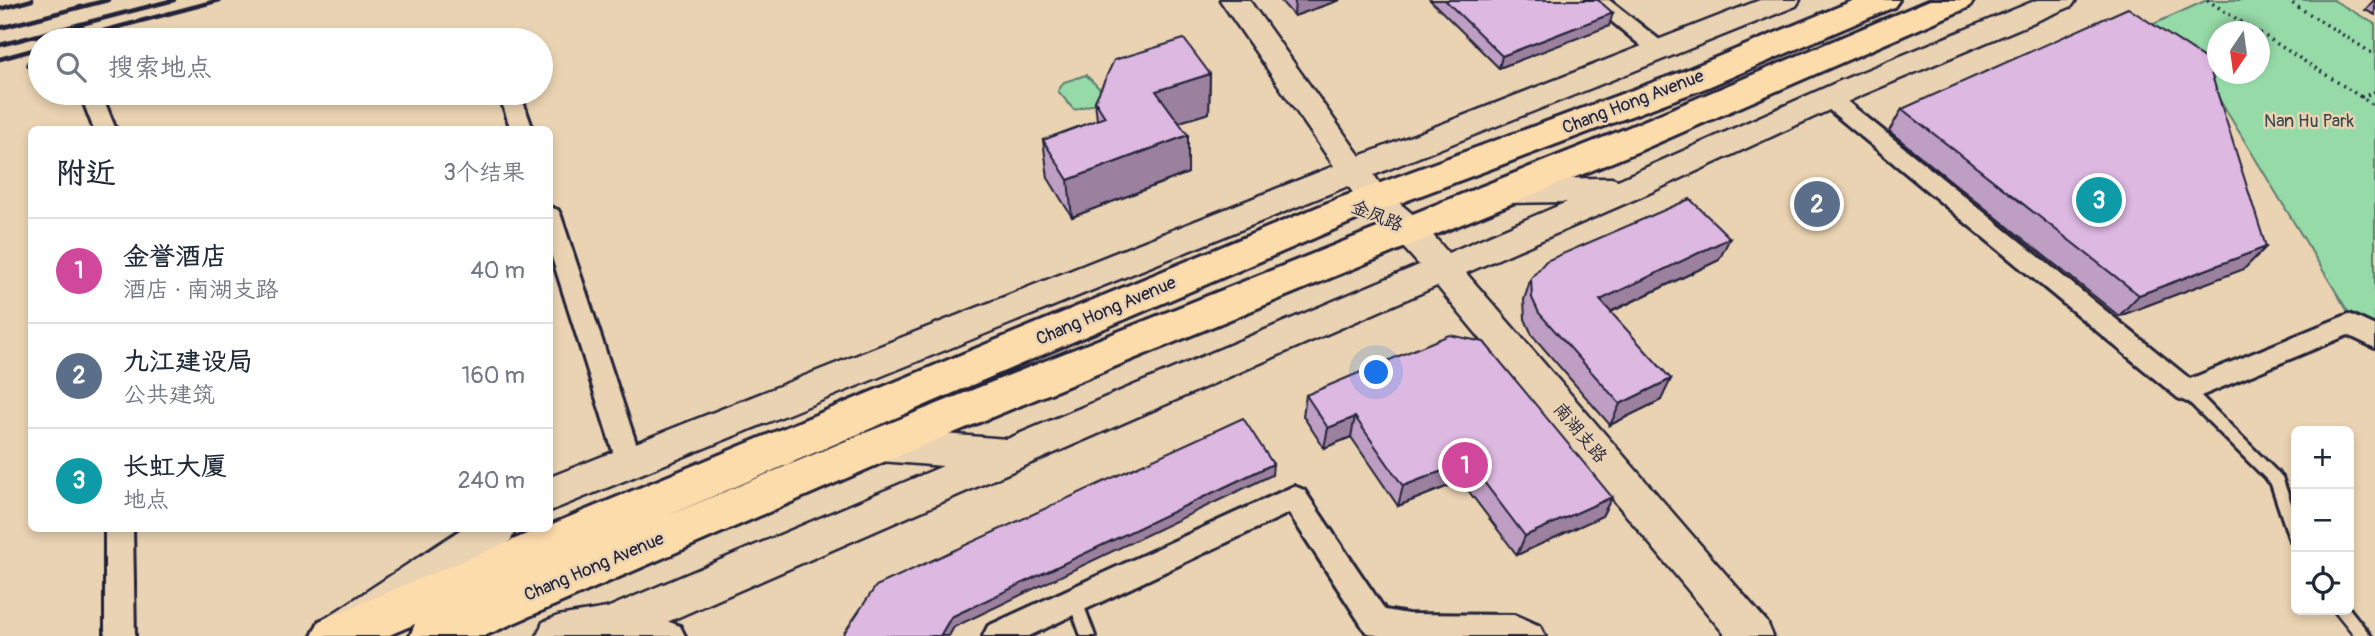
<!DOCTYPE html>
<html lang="zh">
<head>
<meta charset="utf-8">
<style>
	body { margin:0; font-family:Pangolin,"LXGW WenKai TC",sans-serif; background:#f6f6f7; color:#1f2937 }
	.controls { position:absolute; right:21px; bottom:21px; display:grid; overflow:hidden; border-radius:10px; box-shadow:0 4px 10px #0003 }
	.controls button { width:63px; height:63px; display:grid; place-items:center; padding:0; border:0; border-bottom:2px solid #e0e1e3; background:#fff; color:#1f2937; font:35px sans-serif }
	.compass { position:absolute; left:2207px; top:21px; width:63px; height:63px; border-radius:50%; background:#fff; box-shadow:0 4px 10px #0003; rotate:193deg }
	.you { position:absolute; left:1377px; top:373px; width:24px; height:24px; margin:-18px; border:5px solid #fff; border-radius:50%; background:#1a73e8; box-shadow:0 0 0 10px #1a73e833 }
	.badge { display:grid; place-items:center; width:46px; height:46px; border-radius:50%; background:#db2777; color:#fff; font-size:23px; font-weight:700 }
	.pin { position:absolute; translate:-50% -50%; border:4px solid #fff; box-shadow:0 2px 7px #0006 }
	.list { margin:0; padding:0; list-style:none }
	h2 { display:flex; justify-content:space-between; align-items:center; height:91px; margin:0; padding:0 28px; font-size:30px }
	h2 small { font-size:23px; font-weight:400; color:#747a83 }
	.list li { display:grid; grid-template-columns:46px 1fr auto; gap:21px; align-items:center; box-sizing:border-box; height:105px; padding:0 28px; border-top:2px solid #e0e1e3 }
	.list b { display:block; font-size:26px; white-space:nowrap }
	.list p { margin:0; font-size:23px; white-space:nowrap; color:#747a83 }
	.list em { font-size:23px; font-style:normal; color:#747a83 }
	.icon { flex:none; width:38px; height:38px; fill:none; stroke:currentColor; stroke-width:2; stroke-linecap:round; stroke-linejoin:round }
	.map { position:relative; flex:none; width:2375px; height:636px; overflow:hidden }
	.search { position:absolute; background:#fff; box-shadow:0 4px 10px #0003; left:28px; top:28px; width:525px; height:77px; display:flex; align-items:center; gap:18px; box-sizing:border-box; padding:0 24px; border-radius:38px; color:#747a83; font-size:26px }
	.panel { position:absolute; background:#fff; box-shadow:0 4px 10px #0003; left:28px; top:126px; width:525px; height:406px; border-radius:10px }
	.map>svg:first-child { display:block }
</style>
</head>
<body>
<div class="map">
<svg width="2375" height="636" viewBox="0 0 2375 636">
	<rect width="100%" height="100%" fill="#ead3b2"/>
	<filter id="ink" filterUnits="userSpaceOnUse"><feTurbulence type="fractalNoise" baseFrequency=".0143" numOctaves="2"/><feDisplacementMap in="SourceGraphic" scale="14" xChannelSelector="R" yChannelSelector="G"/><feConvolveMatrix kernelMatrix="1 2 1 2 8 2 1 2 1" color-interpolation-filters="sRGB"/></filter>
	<g filter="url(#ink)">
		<g fill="#95daa7" stroke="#5c7e71" stroke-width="2" fill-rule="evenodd">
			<path d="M2207 0H2333L2375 24V328L2350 315 2207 79 2136 32ZM2218 32H2260V74H2218Z"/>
			<polygon points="1086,75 1101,90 1094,104 1074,110 1058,91 1064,82"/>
		</g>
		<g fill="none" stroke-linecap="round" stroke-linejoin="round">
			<defs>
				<g id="lane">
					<polygon points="2187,386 2192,387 2282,477 2296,518 2296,544 2291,542 2289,538 2271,484 2182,395 2181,391 2182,387"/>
					<polygon points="1075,593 1080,595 1095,636 1081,636 1068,600 1070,595"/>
					<polygon points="2349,608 2371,636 2355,636 2334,610"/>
				</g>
				<g id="street">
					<polygon points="1586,0 1609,0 1666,45 1669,50 1666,55 1652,55"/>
					<polygon points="40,57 40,72 33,70 29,64 32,59"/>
					<polygon points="1830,92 1838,94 2190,379 2349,314 2375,326 2375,348 2348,335 2196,398 2187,402 2178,398 1822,104 1819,99 1822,94"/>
					<polygon points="80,93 101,93 116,130 94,130"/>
					<polygon points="499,93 520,93 533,130 511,130"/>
					<polygon points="550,207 558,210 561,216 642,461 638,469 629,472 620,469 616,461 550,251"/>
					<polygon points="1294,486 1304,490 1385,610 1408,614 1515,615 1540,626 1545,636 1379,636 1366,632 1289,513 1029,636 983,636 988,626"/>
					<polygon points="105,528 133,528 135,636 105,636"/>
					<polygon points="627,606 680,626 685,636 635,636 617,629 613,619 617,609"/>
				</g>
				<g id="secondary">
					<path d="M1220 0H1249L1360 156 1760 0H1800L1796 6 1374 175 1385 191 1421 221 1448 253 1567 202 1506 203 1495 199 1490 191 1495 183 1506 179 1611 178 1618 180 1840 81 2037 0H2076L2072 6 1862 95 1647 194 1466 273 1767 622 1773 636H1726L1437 286 635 636H537L543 622 558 616 607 608 943 466 880 461 867 456 861 445 867 434 880 429 1007 439 1419 265C1396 237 1368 215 1348 186L550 511V477L1334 166Z"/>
					<polygon points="463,528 516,528 511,540 370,636 314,636 320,622"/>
				</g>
				<polygon id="highway" points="1855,0 1899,0 1894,7 1708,87 1363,217 667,516 865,433 1615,133 1930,0 1974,0 1969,7 1639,151 895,457 484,636 410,636 415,624 387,636 312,636 319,621 541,528 550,528 550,525 1337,199 1684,71"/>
			</defs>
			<use href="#lane" stroke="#22223b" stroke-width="6"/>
			<use href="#street" stroke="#22223b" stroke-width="6"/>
			<use href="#secondary" stroke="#22223b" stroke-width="5"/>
			<use href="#highway" stroke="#22223b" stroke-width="6"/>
			<g stroke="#22223b" stroke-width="3.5" stroke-dasharray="2 4.5" stroke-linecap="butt">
				<polyline points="2207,0 2257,32"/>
				<polyline points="2287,0 2375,55"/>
				<polyline points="2260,33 2361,97"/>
				<polyline points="2375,92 2361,97 2375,106"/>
			</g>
			<use href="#lane" fill="#ead3b2" fill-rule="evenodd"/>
			<use href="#street" fill="#ead3b2" fill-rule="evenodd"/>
			<use href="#secondary" fill="#ead3b2" fill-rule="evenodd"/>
			<use href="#highway" fill="#fddcac" fill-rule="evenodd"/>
			<g stroke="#22223b" stroke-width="4.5">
				<polyline points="0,9 32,0"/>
				<polyline points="0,28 108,0"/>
				<polyline points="69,40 220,0"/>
				<polyline points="0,45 174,0"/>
				<polyline points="0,59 40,48"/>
			</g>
		</g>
		<g fill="#be9ec2" stroke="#22223b" stroke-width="2">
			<polygon points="1280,0 1340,0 1294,16"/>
			<polygon points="1430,0 1598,0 1609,26 1499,68"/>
			<polygon points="2374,0 2375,0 2375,15 2365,10"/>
			<polygon points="1210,74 1209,113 1179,122 1188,173 1072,217 1048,178 1043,140 1097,120 1095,101"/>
			<polygon points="1902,109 2266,247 2244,269 2119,316 1889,131"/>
			<polygon points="1719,260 1611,312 1661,400 1610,425 1532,335 1525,319 1524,300 1531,278"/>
			<polygon points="1306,395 1612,497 1602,516 1517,555 1461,481 1398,506 1351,437 1324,448 1303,416"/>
		</g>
		<g fill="#9b819e" stroke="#22223b" stroke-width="2">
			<polygon points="1295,0 1340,0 1294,16"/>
			<polygon points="1613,13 1609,26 1499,68 1502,56"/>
			<polygon points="1210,74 1209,113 1157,129 1156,91"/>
			<polygon points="1188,135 1188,173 1072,217 1068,180"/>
			<polygon points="1730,238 1719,260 1591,321 1600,300"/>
			<polygon points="2266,247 2244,269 2119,316 2139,295"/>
			<polygon points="1671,379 1661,400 1610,425 1620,404"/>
			<polygon points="1355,417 1351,437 1324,448 1328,428"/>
			<polygon points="1468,461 1461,481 1398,506 1403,486"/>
			<polygon points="1273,464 1272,475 954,627 949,636 940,636 951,617"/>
			<polygon points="1612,497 1602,516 1517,555 1525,536"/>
		</g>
		<g fill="#ddb8e1" stroke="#22223b" stroke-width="2">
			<polygon points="1445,0 1598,0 1613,13 1502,56"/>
			<polygon points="2128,8 2207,60 2266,247 2139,295 1902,109"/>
			<polygon points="1184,39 1210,74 1156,91 1188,135 1068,180 1043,140 1105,117 1095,101 1114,60"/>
			<polygon points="1690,199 1730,238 1600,300 1671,379 1620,404 1539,313 1532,298 1531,278 1546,261"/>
			<polygon points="1449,335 1484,342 1612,497 1525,536 1468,461 1403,486 1355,417 1328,428 1306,395"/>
			<polygon points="1243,418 1273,464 951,617 940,636 842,636 876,586"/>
		</g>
	</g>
	<g text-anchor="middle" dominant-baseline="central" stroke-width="5" stroke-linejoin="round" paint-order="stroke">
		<g font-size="18" fill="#22223b" stroke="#ead3b2">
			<text transform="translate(1633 102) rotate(-21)">Chang Hong Avenue</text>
			<text transform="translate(1377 216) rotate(22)">金凤路</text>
			<text transform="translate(1106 311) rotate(-23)">Chang Hong Avenue</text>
			<text transform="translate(1580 433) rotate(50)">南湖支路</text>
			<text transform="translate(594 567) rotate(-23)">Chang Hong Avenue</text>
		</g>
		<g font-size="18" fill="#394751" stroke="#ead3b2">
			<text x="2309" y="121">Nan Hu Park</text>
		</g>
	</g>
</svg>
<div class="controls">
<button>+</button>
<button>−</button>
<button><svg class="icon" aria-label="locate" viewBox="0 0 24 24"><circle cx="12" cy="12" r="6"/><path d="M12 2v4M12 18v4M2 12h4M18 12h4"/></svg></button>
</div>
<svg class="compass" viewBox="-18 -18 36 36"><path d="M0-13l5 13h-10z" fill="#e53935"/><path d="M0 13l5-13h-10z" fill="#747a83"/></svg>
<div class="you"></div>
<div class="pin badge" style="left:1465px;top:465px;background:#d1479c">1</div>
<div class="pin badge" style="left:1817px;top:204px;background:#5c6f8a">2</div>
<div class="pin badge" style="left:2099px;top:200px;background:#0f9aa8">3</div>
<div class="search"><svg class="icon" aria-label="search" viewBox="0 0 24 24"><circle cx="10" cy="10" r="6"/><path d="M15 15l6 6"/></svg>搜索地点</div>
<section class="panel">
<h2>附近<small>3个结果</small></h2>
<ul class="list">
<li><span class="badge" style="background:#d1479c">1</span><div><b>金誉酒店</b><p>酒店 · 南湖支路</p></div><em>40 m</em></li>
<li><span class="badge" style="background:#5c6f8a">2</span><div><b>九江建设局</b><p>公共建筑</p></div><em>160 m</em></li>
<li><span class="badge" style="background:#0f9aa8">3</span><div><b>长虹大厦</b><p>地点</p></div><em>240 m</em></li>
</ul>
</section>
</div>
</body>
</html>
